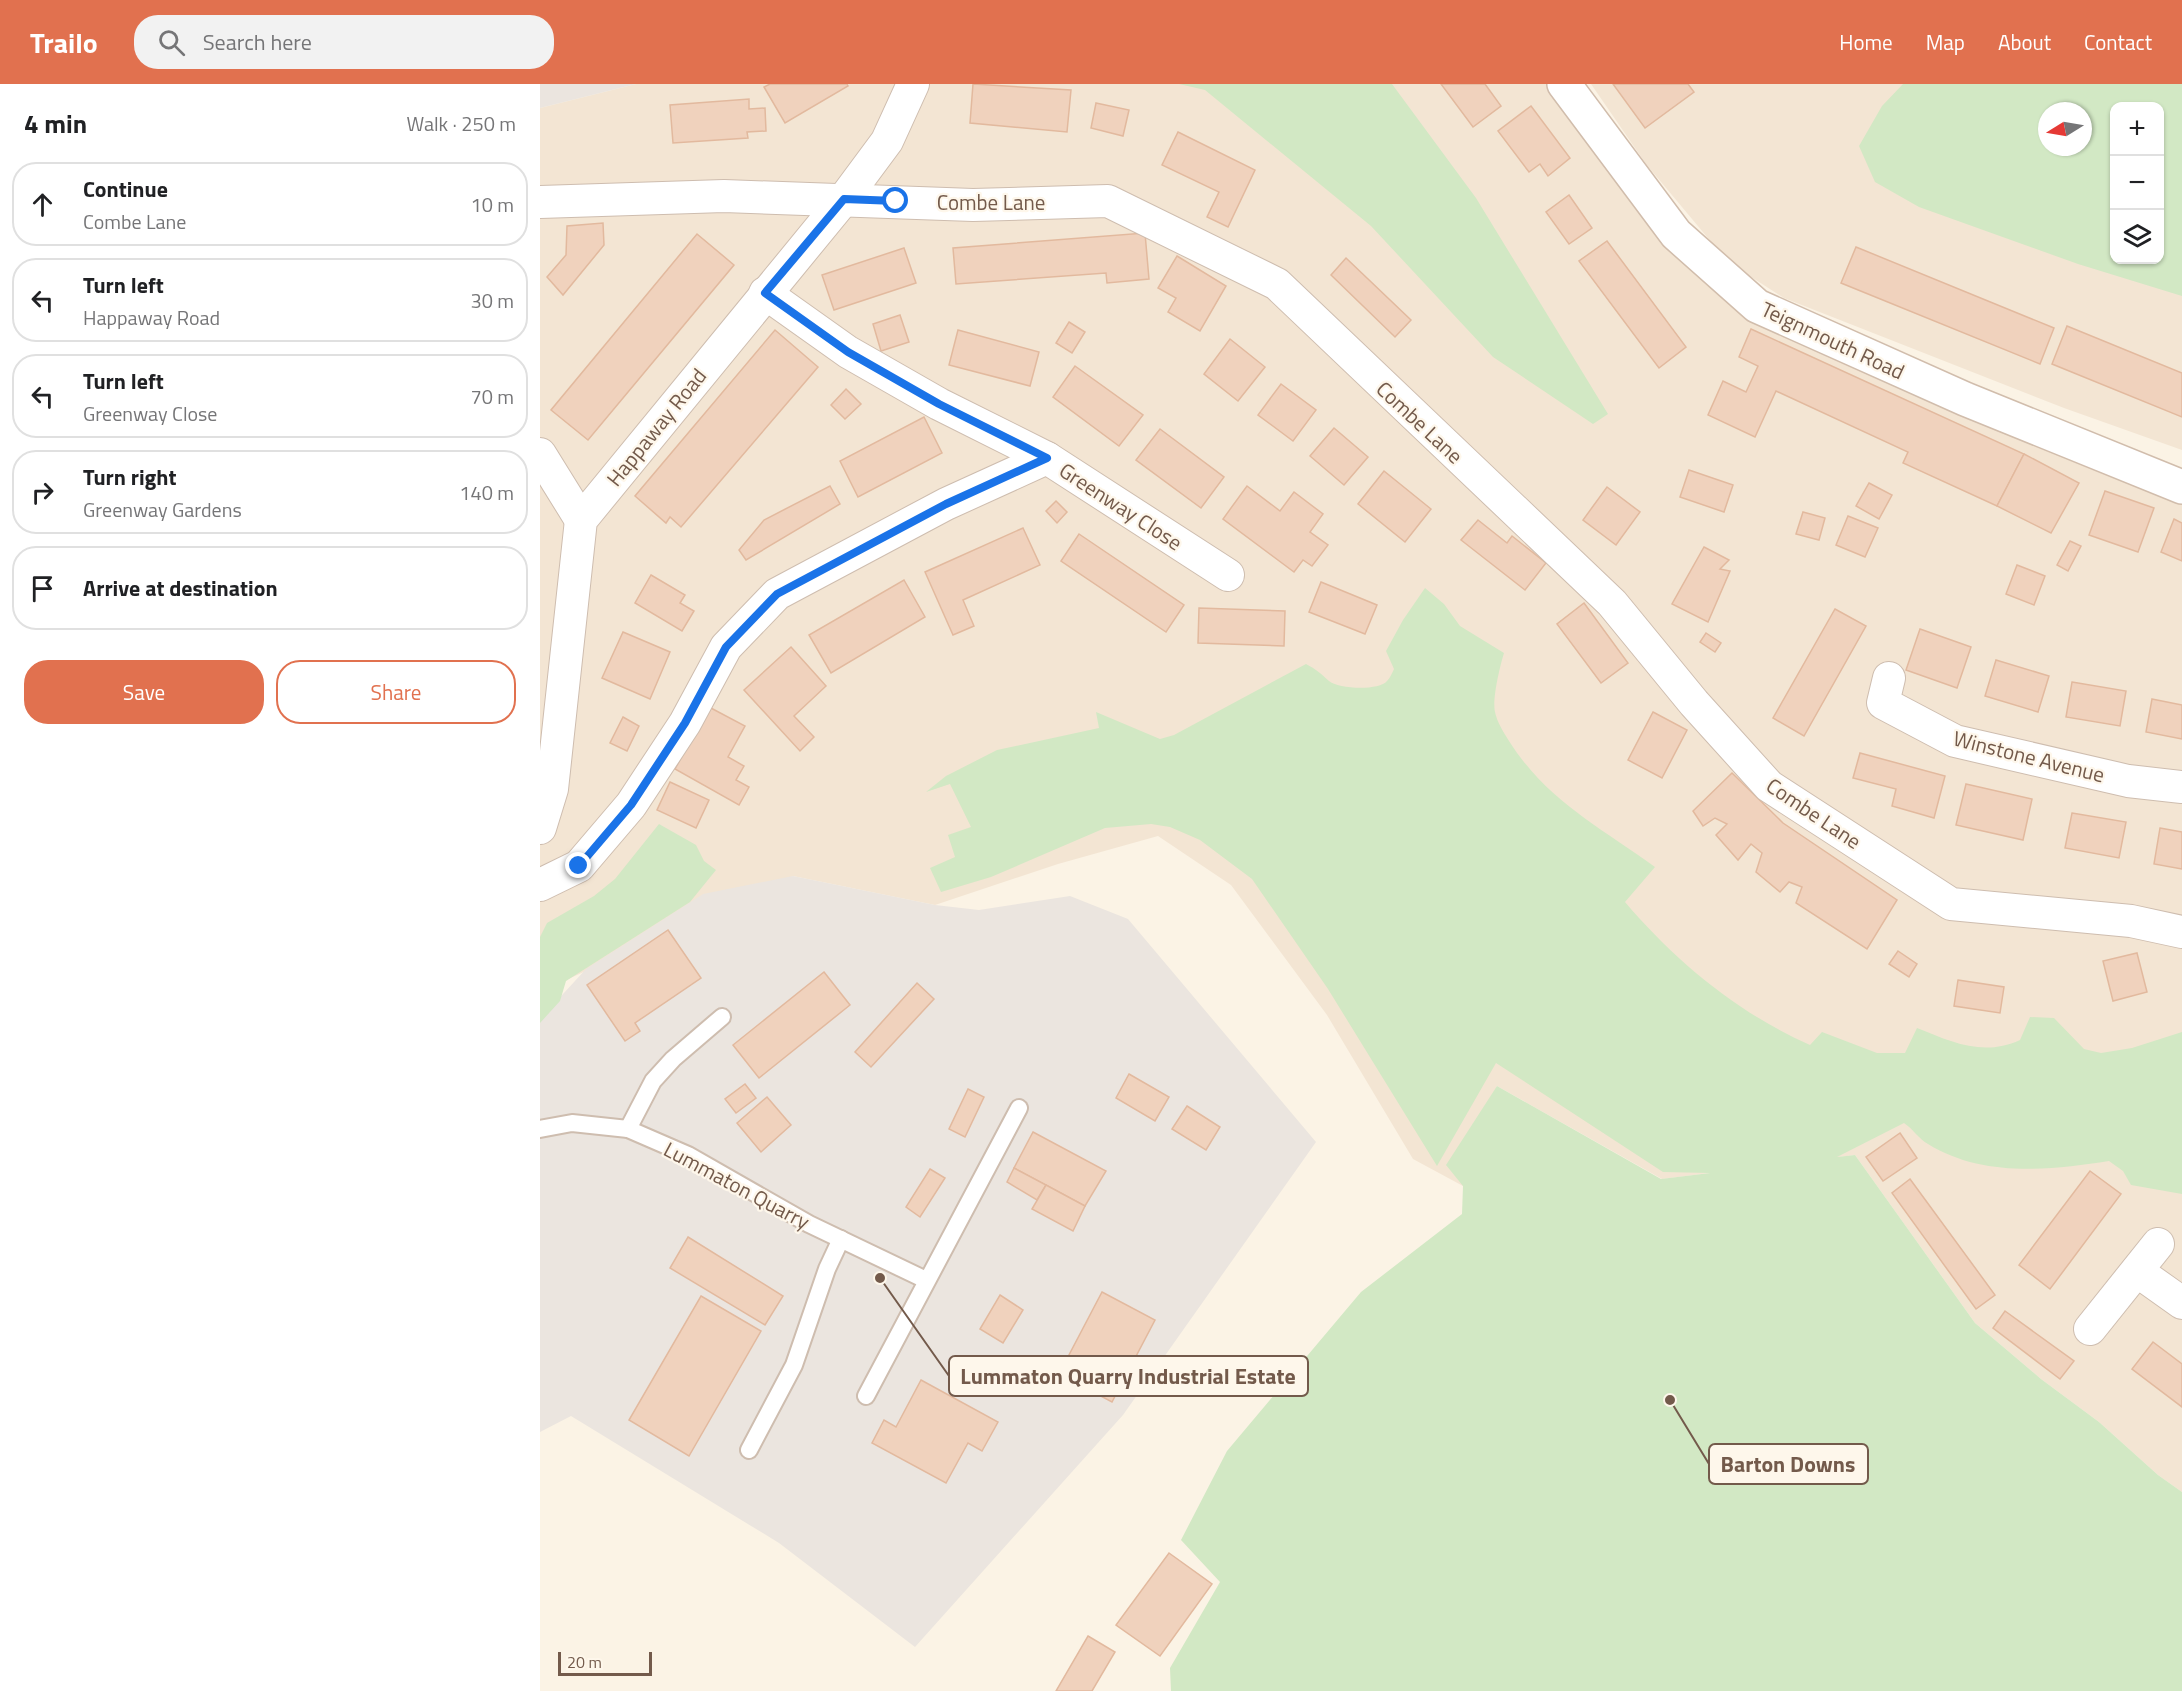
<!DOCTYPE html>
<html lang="en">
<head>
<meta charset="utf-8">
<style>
	body { margin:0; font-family:"Titillium Web",sans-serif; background:#f2f2f2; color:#202124 }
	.controls { position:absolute; right:18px; top:18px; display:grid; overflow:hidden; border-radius:12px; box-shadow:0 2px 4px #0004 }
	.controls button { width:54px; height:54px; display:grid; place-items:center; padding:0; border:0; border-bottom:2px solid #e0e0e0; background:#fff; color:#202124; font:30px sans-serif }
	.compass { position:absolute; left:1498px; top:18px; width:54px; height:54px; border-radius:50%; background:#fff; box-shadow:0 2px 4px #0004; rotate:259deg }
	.scale { position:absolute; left:18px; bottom:15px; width:94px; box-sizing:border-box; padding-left:6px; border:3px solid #735a4b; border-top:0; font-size:16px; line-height:21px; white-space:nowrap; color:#735a4b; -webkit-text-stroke:4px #fef7eb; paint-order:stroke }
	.stop { position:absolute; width:18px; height:18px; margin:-14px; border:4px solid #1a73e8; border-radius:50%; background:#fff }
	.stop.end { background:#1a73e8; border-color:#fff; box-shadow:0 2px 6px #0008 }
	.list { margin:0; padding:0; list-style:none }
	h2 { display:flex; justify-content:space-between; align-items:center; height:78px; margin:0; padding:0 24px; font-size:26px }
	h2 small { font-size:20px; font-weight:400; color:#757577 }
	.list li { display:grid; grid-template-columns:39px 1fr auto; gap:18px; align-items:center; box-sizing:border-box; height:84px; margin:0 12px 12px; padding:0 12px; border:2px solid #e0e0e0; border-radius:24px }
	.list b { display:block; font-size:22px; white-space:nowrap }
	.list p { margin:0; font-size:20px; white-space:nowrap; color:#757577 }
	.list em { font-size:20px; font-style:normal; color:#757577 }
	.actions { display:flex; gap:12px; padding:18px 24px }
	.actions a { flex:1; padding:14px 0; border:2px solid #e1714f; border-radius:24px; text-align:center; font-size:21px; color:#e1714f }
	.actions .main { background:#e1714f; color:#fff }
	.icon { flex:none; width:33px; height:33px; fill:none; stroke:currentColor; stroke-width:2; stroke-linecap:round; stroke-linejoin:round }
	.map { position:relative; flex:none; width:1642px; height:1607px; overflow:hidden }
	header { display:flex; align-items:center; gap:36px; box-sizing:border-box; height:84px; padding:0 30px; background:#e1714f; color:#fff }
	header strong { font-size:28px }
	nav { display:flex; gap:33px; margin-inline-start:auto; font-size:21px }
	.search { width:420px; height:54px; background:#f2f2f2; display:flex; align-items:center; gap:15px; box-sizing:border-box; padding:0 21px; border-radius:24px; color:#757577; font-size:22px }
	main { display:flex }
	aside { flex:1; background:#fff }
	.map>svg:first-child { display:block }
</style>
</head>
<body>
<header>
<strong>Trailo</strong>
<div class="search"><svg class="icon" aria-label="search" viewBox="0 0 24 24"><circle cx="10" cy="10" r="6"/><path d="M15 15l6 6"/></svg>Search here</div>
<nav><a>Home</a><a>Map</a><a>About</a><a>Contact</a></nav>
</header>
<main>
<aside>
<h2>4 min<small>Walk · 250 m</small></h2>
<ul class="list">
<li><svg class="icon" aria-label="ahead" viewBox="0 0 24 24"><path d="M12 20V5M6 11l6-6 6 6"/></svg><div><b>Continue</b><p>Combe Lane</p></div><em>10 m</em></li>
<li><svg class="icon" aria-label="left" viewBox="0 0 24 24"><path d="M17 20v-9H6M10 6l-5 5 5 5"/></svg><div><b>Turn left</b><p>Happaway Road</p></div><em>30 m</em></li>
<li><svg class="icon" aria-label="left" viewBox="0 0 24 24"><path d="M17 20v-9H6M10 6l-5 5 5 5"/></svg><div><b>Turn left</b><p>Greenway Close</p></div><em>70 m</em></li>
<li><svg class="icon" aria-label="right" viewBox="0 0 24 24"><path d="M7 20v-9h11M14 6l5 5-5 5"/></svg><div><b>Turn right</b><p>Greenway Gardens</p></div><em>140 m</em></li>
<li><svg class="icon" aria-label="arrive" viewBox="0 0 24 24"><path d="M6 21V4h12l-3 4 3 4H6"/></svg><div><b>Arrive at destination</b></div></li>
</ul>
<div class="actions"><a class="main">Save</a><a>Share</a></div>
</aside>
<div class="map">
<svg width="1642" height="1607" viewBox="0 0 1642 1607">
	<rect width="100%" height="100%" fill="#fbf3e5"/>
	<g fill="#f3e5d3" fill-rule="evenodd">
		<polygon points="96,0 1024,0 1217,222 1642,403 1642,1408 1618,1391 1559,1338 1501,1295 1435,1239 1315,1071 1122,1095 957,1002 923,1102 873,1075 787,931 691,801 618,752 518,780 395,821 253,792 0,908 0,24"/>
		<path d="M1051 0H1642V366L1524 324 1244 214 1188 178 1106 80ZM1574 22H1620V176H1574ZM1507 27H1543V63H1507Z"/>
	</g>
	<g fill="#ebe5df">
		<polygon points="0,0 96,0 0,24"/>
		<polygon points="253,792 395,821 439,826 530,812 588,835 776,1058 583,1331 375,1563 239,1459 31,1332 0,1348 0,935 46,885 163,810"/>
	</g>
	<g fill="#d2e8c4" fill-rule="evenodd">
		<polygon points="639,0 852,0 936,114 1068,330 1053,340 953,273 831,142 665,6"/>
		<path d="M1363 0H1642V212L1538 180 1379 123 1335 98 1319 62 1342 22ZM1574 22H1620V176H1574ZM1507 27H1543V63H1507Z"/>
		<path d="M885 504 904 520 920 542 964 569C960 582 952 615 955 628 957 638 964 649 969 657 1007 717 1060 743 1115 783L1085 818C1136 878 1198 929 1270 961L1282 948 1337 969H1365L1377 944C1412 958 1443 973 1480 956L1490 933 1514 934 1544 965 1561 969 1592 964 1642 948V1110L1591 1101 1583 1087 1569 1077C1510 1086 1443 1094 1388 1060 1379 1055 1373 1045 1364 1039L1297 1073 1315 1071 1435 1239 1501 1295 1559 1338 1618 1391 1642 1408V1607H631L630 1584 680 1498 641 1456 687 1367 821 1208 922 1130 923 1102 906 1081 957 1002 1121 1095 1170 1089 1123 1088 956 979 897 1082 788 905 712 795 660 756 630 743 611 740 565 744 451 793 401 808 390 784 415 773 408 751 431 743 410 700 386 708 406 692 457 666 559 644 556 628 620 655 634 651 766 580C776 585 781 590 789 597 798 605 839 607 847 597 850 594 852 589 854 585L846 567 863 536Z"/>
		<polygon points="119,740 156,761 164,777 176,786 150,818 26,897 20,917 0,939 0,853 7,839 54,812 75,795"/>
	</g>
	<g fill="#f0d2bd" stroke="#e2b99e" stroke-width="1.5">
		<polygon points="230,0 307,0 308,2 245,39 224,3"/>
		<polygon points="433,0 531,6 527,48 430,39"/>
		<polygon points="901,0 945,0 961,22 933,43"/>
		<polygon points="1073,0 1148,0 1154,8 1105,44"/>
		<polygon points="209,15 209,25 225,24 226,47 207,48 208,54 133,59 130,21"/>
		<polygon points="556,19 589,26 583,52 551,44"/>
		<polygon points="991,22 1030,74 1008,92 1000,80 989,88 958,47"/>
		<polygon points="638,48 715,86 688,143 667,133 679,108 622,81"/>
		<polygon points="1029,111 1052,144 1029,160 1006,128"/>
		<polygon points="63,139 64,161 23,211 7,193 26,171 27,142"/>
		<polygon points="605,149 609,195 567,199 566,189 416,200 413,164"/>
		<polygon points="157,150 194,181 48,356 11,326"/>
		<polygon points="1067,157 1146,263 1119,284 1039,177"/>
		<polygon points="1316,163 1514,244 1500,280 1301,199"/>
		<polygon points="364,164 376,199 294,226 282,191"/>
		<polygon points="637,172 686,202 660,247 628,228 636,214 618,204"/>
		<polygon points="806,174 871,236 855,253 791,191"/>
		<polygon points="360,231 369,258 341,267 333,240"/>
		<polygon points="529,238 545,248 532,269 516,259"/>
		<polygon points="1527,242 1642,289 1642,333 1512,280"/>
		<polygon points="1211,245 1484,370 1457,422 1363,379 1368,368 1236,307 1215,353 1168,331 1183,297 1206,308 1218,282 1199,273"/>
		<polygon points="235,246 278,283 141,443 130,433 126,439 95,412"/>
		<polygon points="418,246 499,268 490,302 409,281"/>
		<polygon points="690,255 725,283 698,317 664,290"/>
		<polygon points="535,282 603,331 579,362 513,313"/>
		<polygon points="741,300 776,326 753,357 718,331"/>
		<polygon points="306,305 321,320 305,335 291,321"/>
		<polygon points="384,333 402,369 318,413 300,377"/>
		<polygon points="794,344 828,373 804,401 770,372"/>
		<polygon points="620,345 684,393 661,424 596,376"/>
		<polygon points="1484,370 1539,399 1511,449 1457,422"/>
		<polygon points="1149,386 1193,401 1184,428 1140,413"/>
		<polygon points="844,387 891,425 865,458 818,420"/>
		<polygon points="1329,399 1352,411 1339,435 1316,422"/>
		<polygon points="290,402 300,420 206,476 199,466 224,436"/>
		<polygon points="707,402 740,427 754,408 783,430 770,448 788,461 772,482 763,476 754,488 683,435"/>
		<polygon points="1067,403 1100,428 1076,461 1043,436"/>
		<polygon points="1565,407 1614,424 1598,468 1549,451"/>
		<polygon points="516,417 527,428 517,439 506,427"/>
		<polygon points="1263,428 1285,434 1279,456 1256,450"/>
		<polygon points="1308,432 1338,444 1325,473 1296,461"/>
		<polygon points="1634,435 1642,439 1642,477 1621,468"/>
		<polygon points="938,436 967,459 972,452 1006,479 985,506 921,456"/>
		<polygon points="483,444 500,481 423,516 434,542 413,551 385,488"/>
		<polygon points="539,450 644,521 626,548 521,477"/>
		<polygon points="1530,457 1541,462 1528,487 1517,481"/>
		<polygon points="1164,463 1189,476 1180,485 1190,487 1168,538 1132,520"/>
		<polygon points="1477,481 1505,492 1494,521 1466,510"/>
		<polygon points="111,491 145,511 140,519 154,527 142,547 95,519"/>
		<polygon points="364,496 385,533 291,589 269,551"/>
		<polygon points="781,498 837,521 825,550 769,528"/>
		<polygon points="1044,519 1088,579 1061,599 1017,540"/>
		<polygon points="659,524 745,527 744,562 658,559"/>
		<polygon points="1295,525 1326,542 1264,652 1233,634"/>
		<polygon points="1380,545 1431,563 1417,604 1366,586"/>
		<polygon points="83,548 130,568 110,615 62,594"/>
		<polygon points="1166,549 1181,559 1175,568 1160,558"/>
		<polygon points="251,563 286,602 254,632 274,653 260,667 204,606"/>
		<polygon points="1456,576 1509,592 1498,628 1445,612"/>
		<polygon points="1532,598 1586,607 1580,642 1526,633"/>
		<polygon points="1612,615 1642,621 1642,655 1606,648"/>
		<polygon points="169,623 205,642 188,673 204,682 196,696 209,703 199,721 135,685"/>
		<polygon points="1113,628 1147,646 1122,694 1088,676"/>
		<polygon points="83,633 99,642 87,667 70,659"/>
		<polygon points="1320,669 1405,692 1394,734 1352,722 1356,705 1313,694"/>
		<polygon points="1192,689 1243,739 1357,816 1327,865 1256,819 1262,803 1249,798 1240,808 1216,788 1222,769 1211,760 1198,776 1176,751 1187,740 1175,734 1163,742 1153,727"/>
		<polygon points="130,698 169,716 156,744 117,726"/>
		<polygon points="1426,700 1492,715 1483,756 1416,741"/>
		<polygon points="1532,729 1586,738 1579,774 1525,764"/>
		<polygon points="1620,744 1642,748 1642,785 1614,780"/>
		<polygon points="128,846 161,894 95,939 100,947 85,957 47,901"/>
		<polygon points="1358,867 1377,880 1369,893 1349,880"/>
		<polygon points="1597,869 1607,908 1573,917 1563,877"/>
		<polygon points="284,888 310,921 219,994 193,961"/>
		<polygon points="1418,896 1464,903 1460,929 1414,922"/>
		<polygon points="377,899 394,915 331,983 315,968"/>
		<polygon points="589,990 629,1013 615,1037 576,1014"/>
		<polygon points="205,1000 216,1014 196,1029 185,1015"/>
		<polygon points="428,1005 444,1013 425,1053 409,1045"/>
		<polygon points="227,1013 251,1041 221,1068 197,1039"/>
		<polygon points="647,1022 680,1043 666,1066 632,1045"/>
		<polygon points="493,1048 566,1087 545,1122 474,1084"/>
		<polygon points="1360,1049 1377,1074 1343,1097 1326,1073"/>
		<polygon points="474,1084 506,1101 497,1116 467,1098"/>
		<polygon points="390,1085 405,1094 380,1133 366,1123"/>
		<polygon points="1550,1087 1581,1110 1510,1205 1479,1181"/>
		<polygon points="1370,1095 1455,1211 1436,1225 1352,1109"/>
		<polygon points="506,1101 545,1122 533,1147 492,1125"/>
		<polygon points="148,1153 243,1212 225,1241 130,1184"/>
		<polygon points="562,1208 615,1236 572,1318 519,1290"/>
		<polygon points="460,1211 483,1226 463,1259 440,1245"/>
		<polygon points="161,1212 221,1247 149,1372 89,1336"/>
		<polygon points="1465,1227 1534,1277 1520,1295 1453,1244"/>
		<polygon points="1613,1258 1642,1280 1642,1323 1592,1285"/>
		<polygon points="381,1296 458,1338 442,1367 428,1359 406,1399 332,1359 344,1336 356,1343"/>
		<polygon points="629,1469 672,1500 620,1572 576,1541"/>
		<polygon points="548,1552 575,1568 552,1607 516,1607"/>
	</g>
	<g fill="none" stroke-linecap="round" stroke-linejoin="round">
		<defs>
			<g id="service">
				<polyline points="0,1045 32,1039 88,1045 148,1071 269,1140 386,1196"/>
				<polyline points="88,1045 113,997 133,975 182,933"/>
				<polyline points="326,1312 479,1024"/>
				<polyline points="209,1366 254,1281 287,1185 301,1155"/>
			</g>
			<g id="minor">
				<polyline points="0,118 184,112 433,121 568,117 737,200 1072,519 1154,619 1229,702 1411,820 1591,837 1642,848"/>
				<polyline points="225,209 308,268 399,320 507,374 688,491"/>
				<polyline points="0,370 41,436"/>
				<polyline points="1349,594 1343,619 1415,657 1588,697 1642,703"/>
				<polyline points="0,744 12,705 41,436 304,115 347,57 373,0"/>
				<polyline points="0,801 39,782 91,721 145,639 186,563 237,510 406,420 507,374"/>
				<polyline points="1597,1187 1642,1219"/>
				<polyline points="1550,1245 1618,1160"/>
			</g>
			<polyline id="secondary" points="1024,0 1136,150 1217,222 1425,315 1642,403"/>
		</defs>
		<use href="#service" stroke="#cebdaf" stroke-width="20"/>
		<use href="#minor" stroke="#cebdaf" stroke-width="34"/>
		<use href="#secondary" stroke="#d1bdac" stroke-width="36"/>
		<use href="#service" stroke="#fff" stroke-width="16"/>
		<use href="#minor" stroke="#fff" stroke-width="32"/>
		<use href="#secondary" stroke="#fff" stroke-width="33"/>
	</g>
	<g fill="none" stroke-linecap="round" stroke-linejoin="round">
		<polyline stroke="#1a73e8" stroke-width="8" points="39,782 91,721 145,639 186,563 237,510 406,420 507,374 399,320 308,268 225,209 304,115 356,117"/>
	</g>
	<g text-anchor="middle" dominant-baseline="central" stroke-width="4.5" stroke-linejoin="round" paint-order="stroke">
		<g font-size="21" fill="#735a4b" stroke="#fef7eb">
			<text x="451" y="118">Combe Lane</text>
			<text transform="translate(1293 256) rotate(25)">Teignmouth Road</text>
			<text transform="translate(880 338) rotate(43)">Combe Lane</text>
			<text transform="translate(116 343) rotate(-51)">Happaway Road</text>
			<text transform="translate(581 422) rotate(33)">Greenway Close</text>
			<text transform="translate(1489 672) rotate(14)">Winstone Avenue</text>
			<text transform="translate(1274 729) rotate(34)">Combe Lane</text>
			<text transform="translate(197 1101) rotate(28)">Lummaton Quarry</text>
		</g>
	</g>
	<path fill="none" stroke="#735a4b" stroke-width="2" d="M340 1194L409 1292M1130 1316L1169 1380"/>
	<g fill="#735a4b" stroke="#fef7eb" stroke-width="2">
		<circle cx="340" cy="1194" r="6"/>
		<circle cx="1130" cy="1316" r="6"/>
	</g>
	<g fill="#fef7eb" stroke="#735a4b" stroke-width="2">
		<rect x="409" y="1272" width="359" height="40" rx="6"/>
		<rect x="1169" y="1360" width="159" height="40" rx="6"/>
	</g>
	<g font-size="22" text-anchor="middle" font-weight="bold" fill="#735a4b">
		<text x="588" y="1300">Lummaton Quarry Industrial Estate</text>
		<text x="1248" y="1388">Barton Downs</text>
	</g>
</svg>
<div class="controls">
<button>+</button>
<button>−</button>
<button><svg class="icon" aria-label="layers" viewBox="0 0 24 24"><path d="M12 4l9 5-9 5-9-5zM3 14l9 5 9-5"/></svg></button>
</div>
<svg class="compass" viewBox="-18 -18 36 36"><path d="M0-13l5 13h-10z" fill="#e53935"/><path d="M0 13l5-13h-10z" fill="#757577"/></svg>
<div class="scale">20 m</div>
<div class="stop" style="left:356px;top:117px"></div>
<div class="stop end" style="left:39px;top:782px"></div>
</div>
</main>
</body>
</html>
